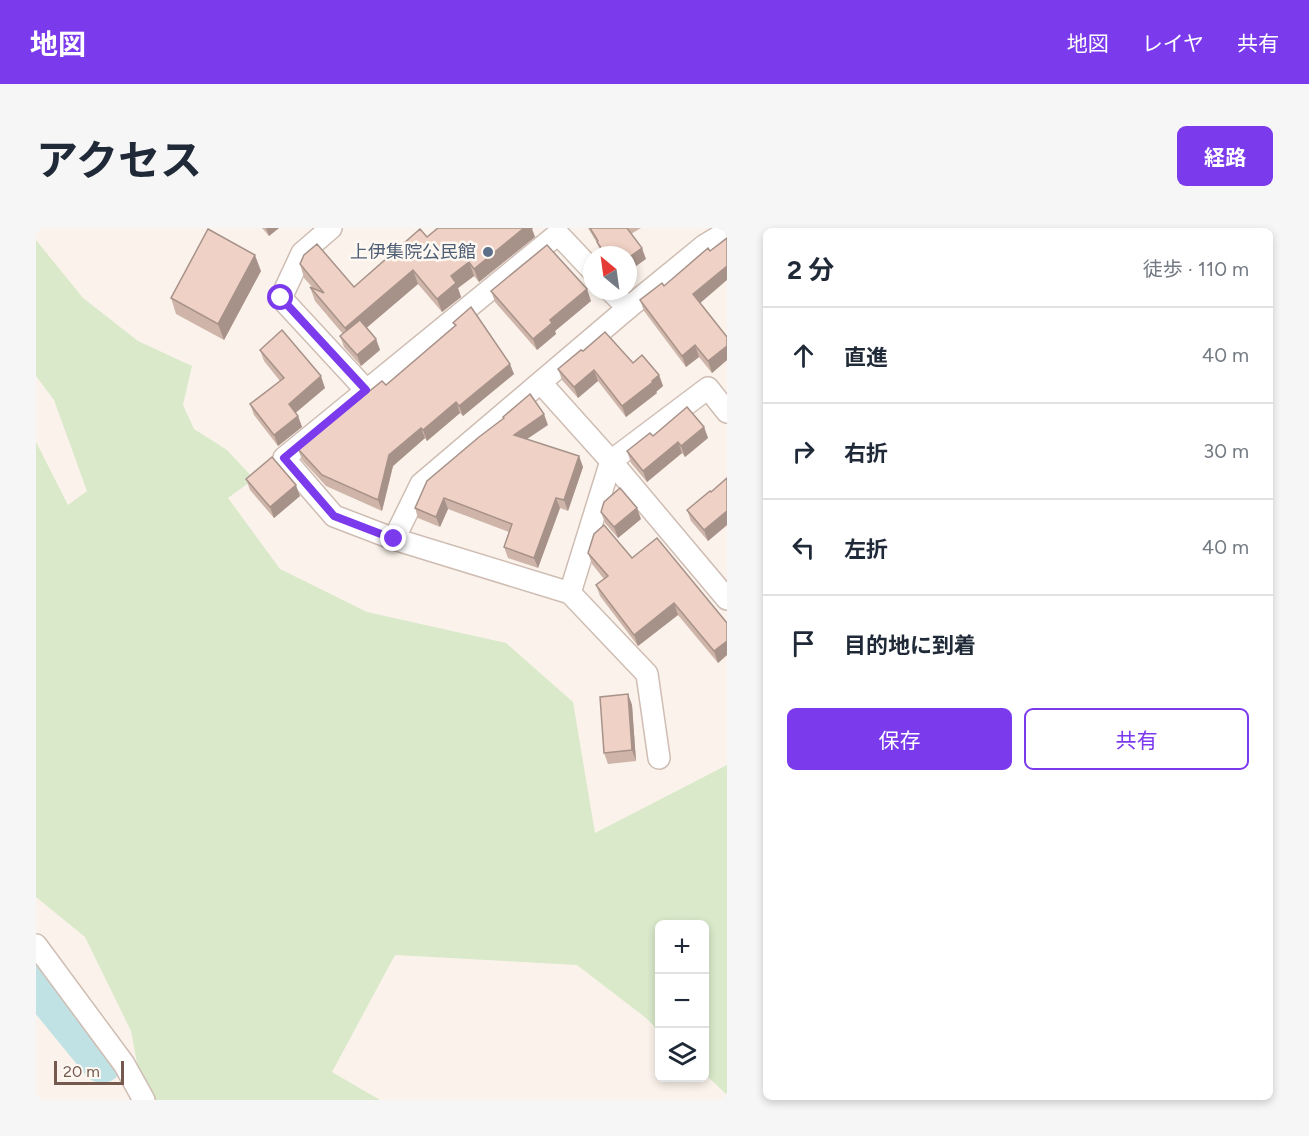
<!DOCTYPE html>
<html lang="ja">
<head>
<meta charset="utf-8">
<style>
	body { margin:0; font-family:Figtree,"Noto Sans JP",sans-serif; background:#f6f6f7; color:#1f2937 }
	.controls { position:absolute; right:18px; bottom:18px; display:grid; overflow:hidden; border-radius:9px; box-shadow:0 3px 9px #0003 }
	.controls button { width:54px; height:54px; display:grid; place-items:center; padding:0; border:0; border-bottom:2px solid #e0e1e3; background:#fff; color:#1f2937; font:30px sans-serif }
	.compass { position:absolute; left:547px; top:18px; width:54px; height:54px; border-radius:50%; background:#fff; box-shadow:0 3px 9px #0003; rotate:331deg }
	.scale { position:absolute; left:18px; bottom:15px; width:70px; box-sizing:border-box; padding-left:6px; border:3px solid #75594f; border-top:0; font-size:16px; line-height:21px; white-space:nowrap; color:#75594f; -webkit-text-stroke:4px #fef8f2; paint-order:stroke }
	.stop { position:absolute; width:18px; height:18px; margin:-14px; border:4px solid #7c3aed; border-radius:50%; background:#fff }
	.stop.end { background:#7c3aed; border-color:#fff; box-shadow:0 2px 6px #0008 }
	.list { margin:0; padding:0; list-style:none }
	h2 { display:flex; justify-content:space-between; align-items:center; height:78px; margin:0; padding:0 24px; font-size:26px }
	h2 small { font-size:20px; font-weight:400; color:#747a83 }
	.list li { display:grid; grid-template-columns:39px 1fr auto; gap:18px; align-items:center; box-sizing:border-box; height:96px; padding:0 24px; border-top:2px solid #e0e1e3 }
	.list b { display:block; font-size:22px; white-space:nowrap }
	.list em { font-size:20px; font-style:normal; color:#747a83 }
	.actions { display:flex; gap:12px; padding:18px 24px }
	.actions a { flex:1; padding:14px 0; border:2px solid #7c3aed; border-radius:9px; text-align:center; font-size:21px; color:#7c3aed }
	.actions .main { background:#7c3aed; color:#fff }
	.icon { flex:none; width:33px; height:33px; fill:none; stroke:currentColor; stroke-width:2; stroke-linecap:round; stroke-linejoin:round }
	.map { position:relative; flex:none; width:691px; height:872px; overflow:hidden; border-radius:9px }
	header { display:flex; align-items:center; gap:36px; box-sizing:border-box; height:84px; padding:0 30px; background:#7c3aed; color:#fff }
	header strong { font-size:28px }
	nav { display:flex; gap:33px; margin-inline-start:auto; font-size:21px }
	.intro { display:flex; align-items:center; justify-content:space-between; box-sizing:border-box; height:144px; padding:0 36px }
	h1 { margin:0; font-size:42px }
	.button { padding:15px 27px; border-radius:9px; background:#7c3aed; color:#fff; font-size:21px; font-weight:700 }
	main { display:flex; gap:36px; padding:0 36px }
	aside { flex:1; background:#fff; border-radius:9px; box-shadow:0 3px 9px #0003 }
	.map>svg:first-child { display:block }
</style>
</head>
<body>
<header>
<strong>地図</strong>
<nav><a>地図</a><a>レイヤ</a><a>共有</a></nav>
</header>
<div class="intro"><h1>アクセス</h1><a class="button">経路</a></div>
<main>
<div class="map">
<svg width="691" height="872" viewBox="0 0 691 872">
	<rect width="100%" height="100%" fill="#fbf3eb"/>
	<polygon fill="#d9e9ca" points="0,12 47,70 102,113 156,138 147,177 158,201 191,222 218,251 192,270 244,341 331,384 470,415 537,474 559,605 691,537 691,867 669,846 668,696 624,696 623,803 610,790 541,737 359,727 296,844 344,872 115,872 106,861 95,803 49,709 0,669 0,214 32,277 51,263 18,172 0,148"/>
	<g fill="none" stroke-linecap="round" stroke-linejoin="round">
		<polyline stroke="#c0e2e4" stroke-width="42" points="0,753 66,834"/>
		<defs>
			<g id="minor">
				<polyline points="295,0 266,25 245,70 330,162"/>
				<polyline points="556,42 522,6 248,230 298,288 358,311 534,365 611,446 623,530"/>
				<polyline points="575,63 592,80"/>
				<polyline points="505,155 575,233 691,371"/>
				<polyline points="358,311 385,256 592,80 669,17 691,4"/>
				<polyline points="534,365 575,233 672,160 691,184"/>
				<polyline points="0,717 88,836 108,872"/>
			</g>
		</defs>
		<use href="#minor" stroke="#cfbdb3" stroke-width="24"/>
		<use href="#minor" stroke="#fff" stroke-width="21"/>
	</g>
	<g fill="#ceb4a9">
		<polygon points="226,0 243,0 233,8"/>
		<polygon points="402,0 497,0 496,1 499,9 443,54 438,48 422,60 425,69 406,84 382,56 330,100 340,111 344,122 325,138 308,119 304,108 307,106 279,73 274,59 278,61 268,50 264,36 318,59 391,9"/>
		<polygon points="552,0 605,0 595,6 610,31 592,27 566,27 561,15"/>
		<polygon points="225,43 188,112 140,86 135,70"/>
		<polygon points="628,58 664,75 691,109 691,132 676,145 663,129 650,139 608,83 604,72"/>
		<polygon points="455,63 555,73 519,103 520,106 501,122 459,74"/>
		<polygon points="417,95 478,146 427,188 424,185 391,213 389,210 357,238 346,283 290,258 266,232 262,221 350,157 419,98"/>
		<polygon points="224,122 289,160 259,185 262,188 266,199 242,218 218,187 214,176 244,153 228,133"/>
		<polygon points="547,123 597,135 623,147 627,158 620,164 621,165 590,189 562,153 542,170 526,152 522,141"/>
		<polygon points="512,197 491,211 543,228 547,239 532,283 524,280 502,340 472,330 468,319 473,304 412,281 404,299 382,290 379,280"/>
		<polygon points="668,199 672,210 649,229 646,225 611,254 595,235 591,223"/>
		<polygon points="691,250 691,297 672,313 655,293 651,282 675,264"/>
		<polygon points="210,251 264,268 238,290 214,262"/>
		<polygon points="565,284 605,291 582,310 569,295"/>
		<polygon points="552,325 596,330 691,395 691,427 682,435 642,387 602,418 564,368 560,357 568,351 556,336"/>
		<polygon points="592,466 596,477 600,533 572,536 568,525"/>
	</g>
	<g fill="#a7928a">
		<polygon points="230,0 243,0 233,8"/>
		<polygon points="488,0 497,0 496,1 499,9 443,54 438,41"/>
		<polygon points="606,20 610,31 592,44 592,30"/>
		<polygon points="219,27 225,43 188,112 182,96"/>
		<polygon points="433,34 438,48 422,60 425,69 406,84 401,71 415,48"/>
		<polygon points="691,38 691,52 662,77 657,66"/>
		<polygon points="377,42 382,56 314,114 309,100"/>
		<polygon points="551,61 555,73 519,103 520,106 501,122 497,111 514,92"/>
		<polygon points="340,111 344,122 325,138 321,127"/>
		<polygon points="659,117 663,129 650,139 646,128"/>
		<polygon points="691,118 691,132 676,145 672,133"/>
		<polygon points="474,136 478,146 427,188 423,178"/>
		<polygon points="558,142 562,153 542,170 538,159"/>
		<polygon points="623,147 627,158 620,164 621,165 590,189 586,178"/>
		<polygon points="285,148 289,160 257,187 253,176"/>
		<polygon points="420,174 424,185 391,213 387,202"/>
		<polygon points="508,186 512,197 482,217 478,207"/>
		<polygon points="262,188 266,199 242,218 238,207"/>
		<polygon points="668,199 672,210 649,229 645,218"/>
		<polygon points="385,200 389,210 357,238 346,283 342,272 353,227"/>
		<polygon points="642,214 646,225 611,254 607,243"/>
		<polygon points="543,228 547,239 532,283 528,272"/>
		<polygon points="260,257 264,268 238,290 234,279"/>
		<polygon points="408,270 412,281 404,299 400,289"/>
		<polygon points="520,270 524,280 502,340 498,330"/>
		<polygon points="601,280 605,291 582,310 578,299"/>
		<polygon points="691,283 691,297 672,313 668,302"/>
		<polygon points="638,375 642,387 602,418 598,407"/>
		<polygon points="691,413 691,427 682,435 678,423"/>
		<polygon points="592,466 596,477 600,533 596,522"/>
	</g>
	<g fill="#efd1c5" stroke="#a7928a" stroke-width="1.5">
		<polygon points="402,0 488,0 438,41 433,34 415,48 420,55 401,71 377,42 309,100 274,59 288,65 264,36 268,27 281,16 318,59 384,1 391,9"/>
		<polygon points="554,0 591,0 606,20 592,30 592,27 570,27 561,14 562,13"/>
		<polygon points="172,1 219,27 182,96 135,70"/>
		<polygon points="691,10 691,38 657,66 691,109 691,118 672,133 659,117 646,128 604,72 626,55 628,58 672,20 674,23"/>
		<polygon points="511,17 551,61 514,92 516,95 497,111 455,63"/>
		<polygon points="435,79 474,136 423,178 420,174 387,202 385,200 353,227 342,272 286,247 262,221 346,153 350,157 420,97 417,95 419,93"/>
		<polygon points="324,92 340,111 321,127 304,108"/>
		<polygon points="246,102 285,148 253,176 262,188 238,207 214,176 248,150 224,122"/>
		<polygon points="569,104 597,135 606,127 623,147 616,153 617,154 586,178 558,142 538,159 522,141 545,122 547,123"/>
		<polygon points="494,166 508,186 478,207 543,228 528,272 520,270 498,330 468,319 476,296 408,270 400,289 379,280 391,253 443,209 468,190 467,189"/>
		<polygon points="651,179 668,199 645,218 642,214 607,243 591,223 614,205 617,208"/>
		<polygon points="236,229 260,257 234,279 210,251"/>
		<polygon points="691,250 691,283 668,302 651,282 674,263 675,264"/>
		<polygon points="584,260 601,280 578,299 565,284 568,274"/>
		<polygon points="568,297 596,330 621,310 691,395 691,413 678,423 638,375 598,407 560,357 572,348 552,325 558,306"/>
		<polygon points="592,466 596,522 568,525 564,469"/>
	</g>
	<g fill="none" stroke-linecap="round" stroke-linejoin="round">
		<polyline stroke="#7c3aed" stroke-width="8" points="245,70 330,162 248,230 298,288 358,311"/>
	</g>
	<circle fill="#5c6f8a" stroke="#fef8f2" stroke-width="2" cx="452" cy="24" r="6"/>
	<g text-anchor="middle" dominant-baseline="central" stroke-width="5" stroke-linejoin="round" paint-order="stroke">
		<g font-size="18" fill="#4e5e75" stroke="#fef8f2" text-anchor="end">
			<text x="440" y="24">上伊集院公民館</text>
		</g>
	</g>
</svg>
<div class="controls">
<button>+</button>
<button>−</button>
<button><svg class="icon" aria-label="layers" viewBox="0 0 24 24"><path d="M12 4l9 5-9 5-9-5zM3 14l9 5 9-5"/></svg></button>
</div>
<svg class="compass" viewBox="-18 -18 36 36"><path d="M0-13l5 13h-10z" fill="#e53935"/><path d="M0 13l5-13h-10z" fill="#747a83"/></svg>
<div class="scale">20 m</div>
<div class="stop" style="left:245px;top:70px"></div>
<div class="stop end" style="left:358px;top:311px"></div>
</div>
<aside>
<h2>2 分<small>徒歩 · 110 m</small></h2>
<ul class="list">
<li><svg class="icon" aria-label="ahead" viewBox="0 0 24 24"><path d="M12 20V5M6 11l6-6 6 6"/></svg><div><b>直進</b></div><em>40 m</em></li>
<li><svg class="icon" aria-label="right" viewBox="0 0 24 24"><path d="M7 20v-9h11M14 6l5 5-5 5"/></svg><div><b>右折</b></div><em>30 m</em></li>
<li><svg class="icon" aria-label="left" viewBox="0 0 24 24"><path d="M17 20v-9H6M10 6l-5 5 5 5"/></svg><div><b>左折</b></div><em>40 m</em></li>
<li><svg class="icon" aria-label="arrive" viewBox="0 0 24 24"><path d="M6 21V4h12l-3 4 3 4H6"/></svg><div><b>目的地に到着</b></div></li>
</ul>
<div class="actions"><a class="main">保存</a><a>共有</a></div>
</aside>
</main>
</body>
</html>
